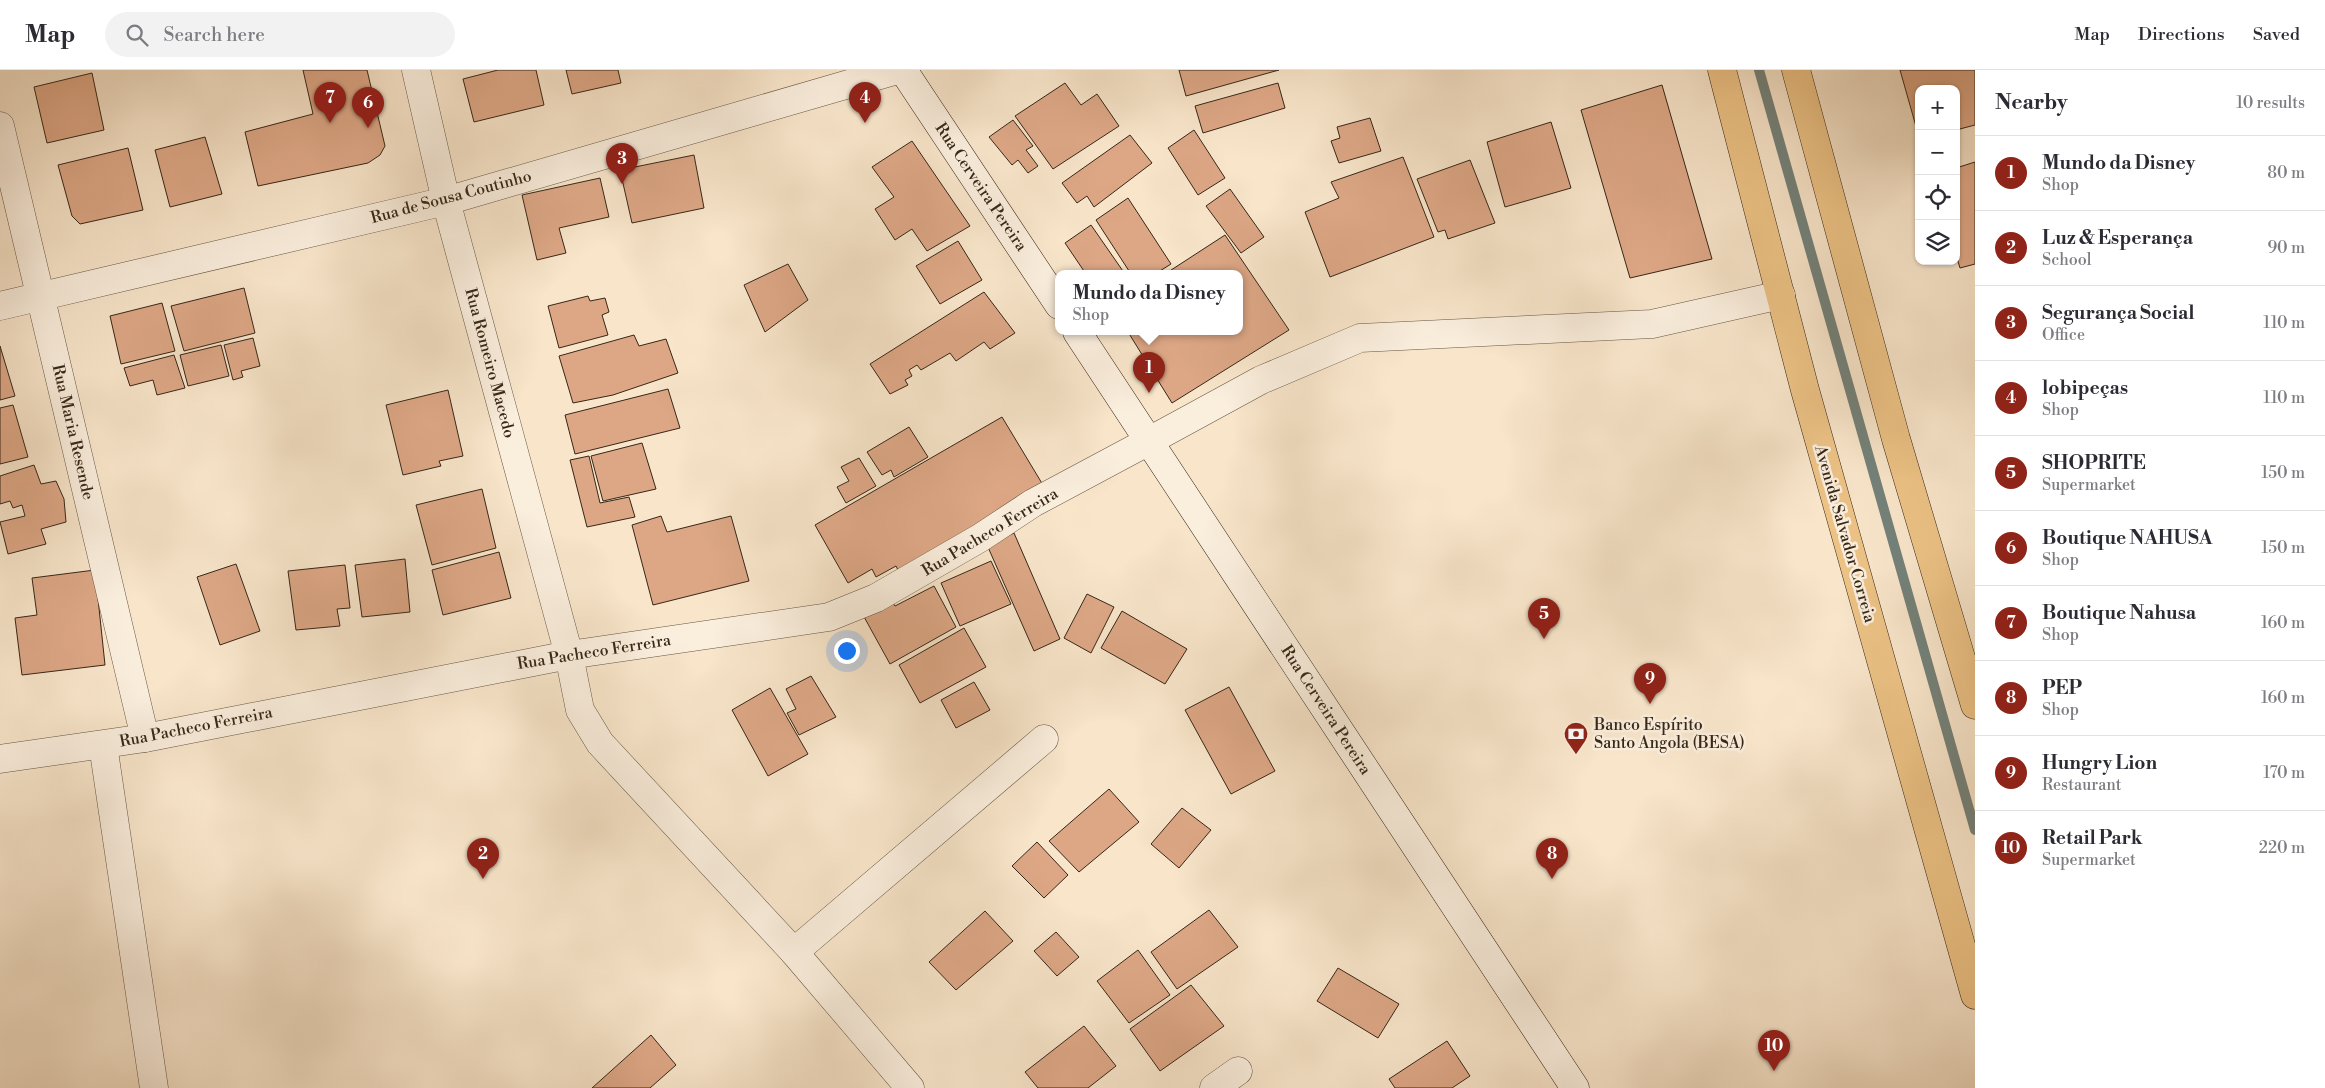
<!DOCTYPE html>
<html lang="en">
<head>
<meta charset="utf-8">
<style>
	body { margin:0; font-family:"Libre Bodoni",serif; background:#f2f2f3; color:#2b2b33 }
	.controls { position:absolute; right:15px; top:15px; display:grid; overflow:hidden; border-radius:10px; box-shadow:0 1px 4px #0004 }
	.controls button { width:45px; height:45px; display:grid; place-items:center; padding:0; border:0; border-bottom:1px solid #e1e1e2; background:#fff; color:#2b2b33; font:25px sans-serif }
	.you { position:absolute; left:846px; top:580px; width:18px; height:18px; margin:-12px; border:4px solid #fff; border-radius:50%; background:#1a73e8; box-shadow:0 0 0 8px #1a73e833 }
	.badge { display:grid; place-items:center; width:32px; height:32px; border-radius:50%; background:#8f2418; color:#fff; font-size:16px; font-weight:700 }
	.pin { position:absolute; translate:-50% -41px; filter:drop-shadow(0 1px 2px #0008) }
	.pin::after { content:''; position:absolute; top:26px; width:18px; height:15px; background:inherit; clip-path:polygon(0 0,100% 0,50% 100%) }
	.popup { position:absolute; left:1055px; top:200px; width:188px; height:65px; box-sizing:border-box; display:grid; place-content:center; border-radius:10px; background:#fff; filter:drop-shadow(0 1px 4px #0005); font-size:16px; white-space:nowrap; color:#7c7c81 }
	.popup b { font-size:19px; color:#2b2b33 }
	.popup::after { content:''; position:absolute; left:50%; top:100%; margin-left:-10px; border:10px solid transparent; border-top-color:#fff }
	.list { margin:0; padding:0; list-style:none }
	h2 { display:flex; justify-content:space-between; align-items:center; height:65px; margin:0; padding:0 20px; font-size:21px }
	h2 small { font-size:16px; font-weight:400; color:#7c7c81 }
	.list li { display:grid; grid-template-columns:32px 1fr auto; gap:15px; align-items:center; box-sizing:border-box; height:75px; padding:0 20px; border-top:1px solid #e1e1e2 }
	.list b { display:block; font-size:19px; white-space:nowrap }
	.list p { margin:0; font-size:16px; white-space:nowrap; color:#7c7c81 }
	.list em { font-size:16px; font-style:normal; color:#7c7c81 }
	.icon { flex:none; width:28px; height:28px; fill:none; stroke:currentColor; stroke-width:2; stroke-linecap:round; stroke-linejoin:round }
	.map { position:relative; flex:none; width:1975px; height:1018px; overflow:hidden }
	header { display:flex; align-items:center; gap:30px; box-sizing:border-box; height:70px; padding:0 25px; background:#fff; border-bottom:1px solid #e1e1e2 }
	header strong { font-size:24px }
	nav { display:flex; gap:28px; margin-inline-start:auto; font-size:18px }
	.search { width:350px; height:45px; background:#f2f2f3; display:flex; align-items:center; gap:12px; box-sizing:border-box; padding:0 18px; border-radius:28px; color:#7c7c81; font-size:19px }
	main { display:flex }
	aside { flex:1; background:#fff }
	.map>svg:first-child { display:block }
</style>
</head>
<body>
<header>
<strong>Map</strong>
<div class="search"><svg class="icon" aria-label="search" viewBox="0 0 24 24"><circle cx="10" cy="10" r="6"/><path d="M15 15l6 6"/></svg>Search here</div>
<nav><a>Map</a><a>Directions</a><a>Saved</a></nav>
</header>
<main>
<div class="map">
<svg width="1975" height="1018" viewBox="0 0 1975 1018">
	<rect width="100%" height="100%" fill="#f8e5ca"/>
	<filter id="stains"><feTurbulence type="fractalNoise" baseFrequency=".004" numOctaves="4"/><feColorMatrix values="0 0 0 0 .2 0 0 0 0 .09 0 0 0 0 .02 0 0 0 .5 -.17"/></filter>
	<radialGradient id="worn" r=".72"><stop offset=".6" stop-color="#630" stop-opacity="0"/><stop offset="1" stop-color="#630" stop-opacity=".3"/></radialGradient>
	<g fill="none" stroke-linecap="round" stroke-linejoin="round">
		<polyline stroke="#74827a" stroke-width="10" points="1759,0 1975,760"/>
	</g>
	<g fill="#dda786" stroke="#362718">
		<polygon points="303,0 367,0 385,76 380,85 368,93 258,116 245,62 313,44"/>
		<polygon points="498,0 536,0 544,35 474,52 463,9"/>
		<polygon points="566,0 618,0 621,13 572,24"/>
		<polygon points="1179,0 1279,0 1186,26"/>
		<polygon points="1900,0 1975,0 1975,55 1956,60 1956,19 1919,19 1919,67"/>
		<polygon points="92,3 104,60 47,73 34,17"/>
		<polygon points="1065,13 1081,35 1097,24 1119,56 1053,99 1015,46"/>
		<polygon points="1278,13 1285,38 1203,63 1195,36"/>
		<polygon points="1662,15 1712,189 1630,208 1581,40"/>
		<polygon points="1370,48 1381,81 1339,93 1331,71 1340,68 1337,57"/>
		<polygon points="1013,50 1033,76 1026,80 1038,96 1028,103 1018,90 1012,95 989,67"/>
		<polygon points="1551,52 1571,118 1505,137 1487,72"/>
		<polygon points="1194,60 1225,108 1198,125 1168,78"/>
		<polygon points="1130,65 1152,93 1094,137 1087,126 1077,133 1062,113"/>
		<polygon points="205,67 222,124 170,137 155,80"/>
		<polygon points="912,71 970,156 927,181 912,159 895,170 875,139 894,127 872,97"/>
		<polygon points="128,78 143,140 80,154 72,146 58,95"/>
		<polygon points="694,85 704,138 632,153 620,100"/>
		<polygon points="1403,87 1434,167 1330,207 1305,142 1339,128 1331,112"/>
		<polygon points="1470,90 1495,153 1448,169 1445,160 1438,162 1417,109"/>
		<polygon points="1975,92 1975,194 1960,198 1956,185 1956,98"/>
		<polygon points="600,108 609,147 559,158 566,183 537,190 522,125"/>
		<polygon points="1230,119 1264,167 1241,183 1206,136"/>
		<polygon points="1128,128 1171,194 1155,204 1131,204 1096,150"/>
		<polygon points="1091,155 1125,204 1086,204 1065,173"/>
		<polygon points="1225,165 1289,260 1172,333 1128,262 1239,262 1239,204 1165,204"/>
		<polygon points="958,171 982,210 940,234 916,196"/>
		<polygon points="788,194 808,230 765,262 744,215"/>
		<polygon points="244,218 255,263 184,281 171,236"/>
		<polygon points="984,222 1015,263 990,279 984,272 956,291 950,283 921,300 917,295 909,300 912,306 905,310 908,315 890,324 870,294"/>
		<polygon points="588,226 590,231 605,228 609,242 602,245 608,265 559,278 548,236"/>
		<polygon points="162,233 175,281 121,294 110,246"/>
		<polygon points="634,265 639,276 666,269 678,303 613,325 573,333 559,286"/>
		<polygon points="253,268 260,296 241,301 243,307 233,310 224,275"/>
		<polygon points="221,275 229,306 188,316 180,285"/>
		<polygon points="0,276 15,326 0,330"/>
		<polygon points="174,285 185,318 157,325 153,310 130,316 124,298"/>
		<polygon points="668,319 680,358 575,384 565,345"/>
		<polygon points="448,320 463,386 439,391 441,396 403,405 386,335"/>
		<polygon points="13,335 28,387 0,394 0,338"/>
		<polygon points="1002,347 1043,415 899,502 896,496 876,507 872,499 848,513 815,455"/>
		<polygon points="909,357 928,387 894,407 891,400 882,405 867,382"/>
		<polygon points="642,373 656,419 603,431 591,386"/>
		<polygon points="589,386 600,433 629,427 635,447 587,457 570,390"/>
		<polygon points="859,388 876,416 846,433 837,417 849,411 841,397"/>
		<polygon points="34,395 41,414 56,411 64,429 66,452 41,459 46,474 8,484 0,452 25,446 22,435 13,438 10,431 0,434 0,406"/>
		<polygon points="482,419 496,478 432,495 416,435"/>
		<polygon points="661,446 667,462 731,446 749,511 653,535 632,455"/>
		<polygon points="1014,463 1060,569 1034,581 987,475"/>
		<polygon points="499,482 511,528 443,545 432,500"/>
		<polygon points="405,489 410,542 362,547 355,495"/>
		<polygon points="991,491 1011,534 960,556 941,513"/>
		<polygon points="236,494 260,561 220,575 197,507"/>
		<polygon points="345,495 350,538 337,539 340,556 296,560 288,501"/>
		<polygon points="95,500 105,595 22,605 15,548 37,545 32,508"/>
		<polygon points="934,516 956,557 890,594 863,545 890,529 895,536"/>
		<polygon points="1087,524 1114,537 1091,583 1064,568"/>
		<polygon points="1122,541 1187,579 1165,614 1101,578"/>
		<polygon points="964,558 986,597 920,633 899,595"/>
		<polygon points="811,606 836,647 799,665 787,643 796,639 786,619"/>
		<polygon points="974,612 990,640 956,658 941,630"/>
		<polygon points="1229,617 1275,701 1231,724 1185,640"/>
		<polygon points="770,618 808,684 768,706 732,640"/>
		<polygon points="1109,719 1139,752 1079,802 1049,771"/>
		<polygon points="1182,738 1211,760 1179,798 1151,774"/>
		<polygon points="1037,772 1068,805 1044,828 1012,796"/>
		<polygon points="1209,840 1238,877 1177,919 1151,882"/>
		<polygon points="985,841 1013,871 956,920 929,892"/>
		<polygon points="1056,862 1079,887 1057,906 1034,881"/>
		<polygon points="1138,880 1170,925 1129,953 1097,911"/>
		<polygon points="1338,898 1399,934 1378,968 1317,931"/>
		<polygon points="1191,915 1224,956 1160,1001 1130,959"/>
		<polygon points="1084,956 1116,996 1088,1018 1038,1018 1025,1002"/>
		<polygon points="651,965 676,995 650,1018 592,1018"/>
		<polygon points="1447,971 1470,1006 1452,1018 1395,1018 1389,1009"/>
	</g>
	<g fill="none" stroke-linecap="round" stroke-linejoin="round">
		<defs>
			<g id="minor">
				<polyline points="416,0 446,131 569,585 580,640 600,673 794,882 910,1018"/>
				<polyline points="0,56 145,668"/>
				<polyline points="0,236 446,131 897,0"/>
				<polyline points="1149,371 1261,310 1360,268 1652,254 1781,225"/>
				<polyline points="103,675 154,1018"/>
				<polyline points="794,882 1044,669"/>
				<polyline points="1214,1018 1238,1001"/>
			</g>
			<polyline id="tertiary" points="0,689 145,668 569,585 829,547 876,528 980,468 1033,433 1149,371"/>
			<g id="secondary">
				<polyline points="903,0 1059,235"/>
				<polyline points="1077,262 1575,1018"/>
			</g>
			<g id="primary">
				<polyline points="1722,0 1805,320 1975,925"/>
				<polyline points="1796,0 1896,369 1975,635"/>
			</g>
		</defs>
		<use href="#minor" stroke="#665644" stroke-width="29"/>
		<use href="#tertiary" stroke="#665644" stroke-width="29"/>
		<use href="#secondary" stroke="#362718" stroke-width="29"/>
		<use href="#primary" stroke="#362718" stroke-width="29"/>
		<use href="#minor" stroke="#faeedd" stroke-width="28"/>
		<use href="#tertiary" stroke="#faeedd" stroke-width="28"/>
		<use href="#secondary" stroke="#faeedd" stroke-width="28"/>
		<use href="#primary" stroke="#ecc285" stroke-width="28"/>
	</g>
	<defs>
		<symbol id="bank-pin" viewBox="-11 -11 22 30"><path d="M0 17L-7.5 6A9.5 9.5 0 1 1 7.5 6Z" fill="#8f2418" stroke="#faeedd"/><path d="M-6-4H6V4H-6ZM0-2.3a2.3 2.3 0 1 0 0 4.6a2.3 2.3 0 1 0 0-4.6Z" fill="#fff"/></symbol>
	</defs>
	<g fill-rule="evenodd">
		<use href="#bank-pin" x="1562" y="650" width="28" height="38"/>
	</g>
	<g text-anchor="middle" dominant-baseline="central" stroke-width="5" stroke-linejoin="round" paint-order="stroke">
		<g font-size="16" fill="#362718" stroke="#faeedd">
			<text transform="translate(981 117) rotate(56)">Rua Cerveira Pereira</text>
			<text transform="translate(451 127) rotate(-15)">Rua de Sousa Coutinho</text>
			<text transform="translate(490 293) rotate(75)">Rua Romeiro Macedo</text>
			<text transform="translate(73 362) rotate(77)">Rua Maria Resende</text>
			<text transform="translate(990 462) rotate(-31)">Rua Pacheco Ferreira</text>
			<text transform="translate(1845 464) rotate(74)">Avenida Salvador Correia</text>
			<text transform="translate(594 582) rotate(-9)">Rua Pacheco Ferreira</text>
			<text transform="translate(1326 640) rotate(57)">Rua Cerveira Pereira</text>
			<text transform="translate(196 657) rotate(-11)">Rua Pacheco Ferreira</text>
		</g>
		<g font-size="16" fill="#362718" stroke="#faeedd" text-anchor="start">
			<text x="1594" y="655">Banco Espírito<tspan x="1594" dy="18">Santo Angola (BESA)</tspan></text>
		</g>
	</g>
	<rect width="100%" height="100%" filter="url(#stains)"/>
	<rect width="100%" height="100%" fill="url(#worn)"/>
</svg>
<div class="controls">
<button>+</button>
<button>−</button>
<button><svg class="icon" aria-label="locate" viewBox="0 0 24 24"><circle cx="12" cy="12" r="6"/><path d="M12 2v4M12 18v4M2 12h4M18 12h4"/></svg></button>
<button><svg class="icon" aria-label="layers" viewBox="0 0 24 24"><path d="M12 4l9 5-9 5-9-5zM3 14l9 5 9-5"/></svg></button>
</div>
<div class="you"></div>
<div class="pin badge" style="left:1149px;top:323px">1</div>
<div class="popup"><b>Mundo da Disney</b>Shop</div>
<div class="pin badge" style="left:483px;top:809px">2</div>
<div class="pin badge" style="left:622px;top:114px">3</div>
<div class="pin badge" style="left:865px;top:53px">4</div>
<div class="pin badge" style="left:1544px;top:569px">5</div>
<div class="pin badge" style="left:368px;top:58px">6</div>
<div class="pin badge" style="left:330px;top:53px">7</div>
<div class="pin badge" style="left:1552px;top:809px">8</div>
<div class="pin badge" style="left:1650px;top:634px">9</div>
<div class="pin badge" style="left:1774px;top:1001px">10</div>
</div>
<aside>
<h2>Nearby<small>10 results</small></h2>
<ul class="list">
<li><span class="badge">1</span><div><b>Mundo da Disney</b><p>Shop</p></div><em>80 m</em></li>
<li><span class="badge">2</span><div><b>Luz &amp; Esperança</b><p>School</p></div><em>90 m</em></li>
<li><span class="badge">3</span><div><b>Segurança Social</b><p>Office</p></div><em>110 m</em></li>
<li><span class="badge">4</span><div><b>lobipeças</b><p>Shop</p></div><em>110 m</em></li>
<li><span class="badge">5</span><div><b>SHOPRITE</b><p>Supermarket</p></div><em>150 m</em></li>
<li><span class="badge">6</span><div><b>Boutique NAHUSA</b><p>Shop</p></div><em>150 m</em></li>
<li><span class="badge">7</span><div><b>Boutique Nahusa</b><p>Shop</p></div><em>160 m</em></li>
<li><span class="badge">8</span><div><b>PEP</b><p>Shop</p></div><em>160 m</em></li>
<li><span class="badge">9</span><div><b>Hungry Lion</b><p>Restaurant</p></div><em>170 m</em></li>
<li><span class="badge">10</span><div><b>Retail Park</b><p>Supermarket</p></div><em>220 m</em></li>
</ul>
</aside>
</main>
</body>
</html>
